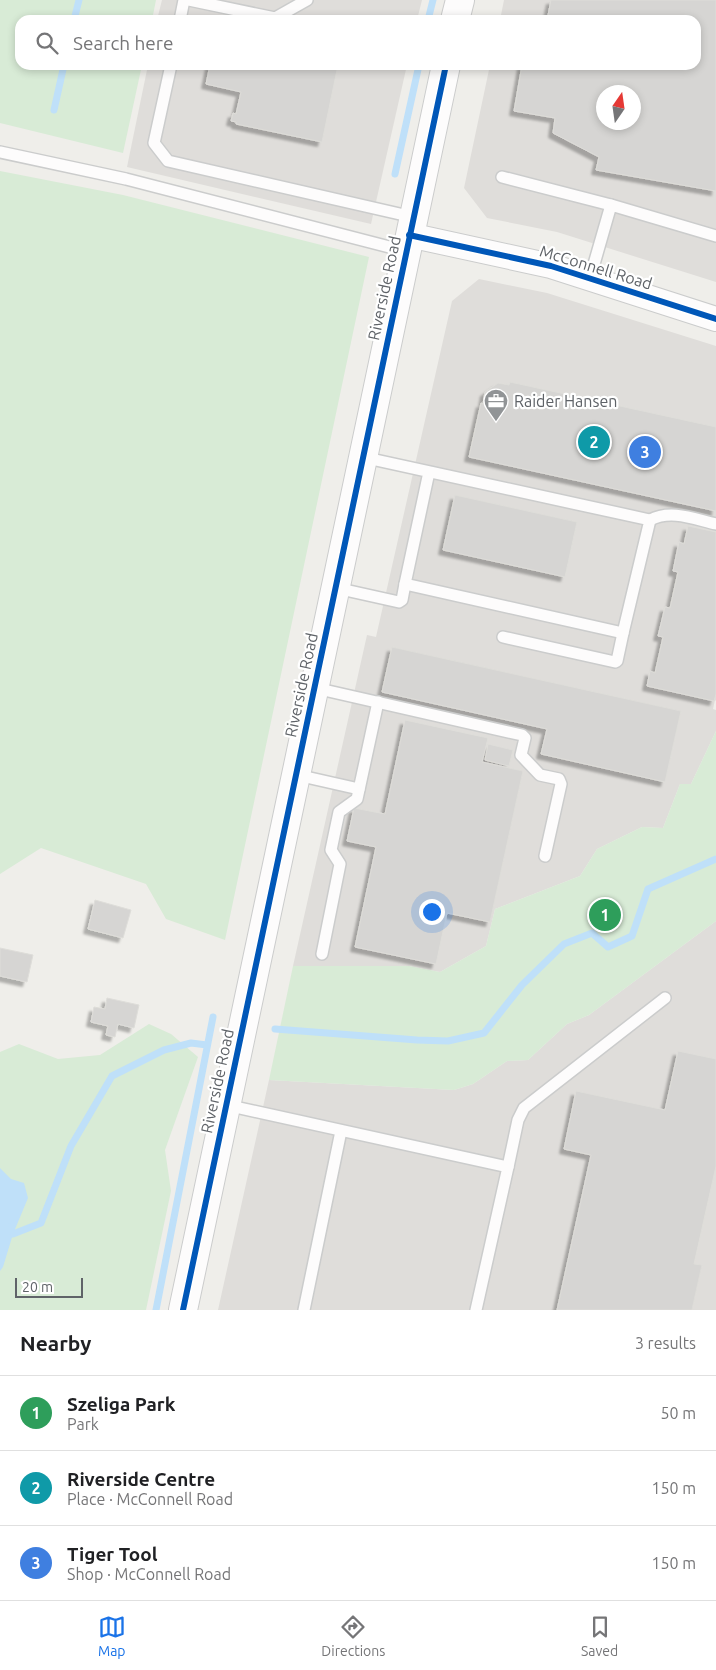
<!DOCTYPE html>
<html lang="en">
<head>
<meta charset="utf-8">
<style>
	body { margin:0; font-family:Ubuntu,sans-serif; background:#f6f6f6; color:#202124 }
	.compass { position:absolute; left:596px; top:85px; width:45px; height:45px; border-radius:50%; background:#fff; box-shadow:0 2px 8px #0003; rotate:13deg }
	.scale { position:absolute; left:15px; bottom:12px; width:68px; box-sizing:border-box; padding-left:5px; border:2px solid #5f6368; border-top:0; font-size:14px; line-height:18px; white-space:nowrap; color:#5f6368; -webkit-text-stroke:4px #fff; paint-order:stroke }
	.you { position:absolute; left:431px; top:911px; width:18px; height:18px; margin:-12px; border:4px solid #fff; border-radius:50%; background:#1a73e8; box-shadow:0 0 0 8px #1a73e833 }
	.badge { display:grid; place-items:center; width:32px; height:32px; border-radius:50%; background:#1a73e8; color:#fff; font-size:16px; font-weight:700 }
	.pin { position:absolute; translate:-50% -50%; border:2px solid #fff; box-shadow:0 1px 5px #0006 }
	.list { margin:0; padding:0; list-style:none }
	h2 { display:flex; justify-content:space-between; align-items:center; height:65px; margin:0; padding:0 20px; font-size:21px }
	h2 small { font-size:16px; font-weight:400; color:#757577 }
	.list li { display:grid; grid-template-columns:32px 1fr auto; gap:15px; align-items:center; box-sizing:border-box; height:75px; padding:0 20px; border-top:1px solid #e0e0e0 }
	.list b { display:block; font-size:19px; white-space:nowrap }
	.list p { margin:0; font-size:16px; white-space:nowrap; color:#757577 }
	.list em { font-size:16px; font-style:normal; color:#757577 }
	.icon { flex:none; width:28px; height:28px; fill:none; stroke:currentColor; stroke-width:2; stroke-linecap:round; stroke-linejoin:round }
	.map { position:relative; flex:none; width:716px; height:1310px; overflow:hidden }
	.search { position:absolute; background:#fff; box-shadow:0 2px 8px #0003; left:15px; right:15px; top:15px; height:55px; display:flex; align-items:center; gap:12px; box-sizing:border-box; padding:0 18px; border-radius:15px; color:#757577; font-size:19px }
	.sheet { height:290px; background:#fff }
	nav { display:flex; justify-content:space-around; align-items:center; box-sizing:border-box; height:70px; border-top:1px solid #e0e0e0; background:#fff; font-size:14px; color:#757577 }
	nav a { display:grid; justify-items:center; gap:2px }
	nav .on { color:#1a73e8 }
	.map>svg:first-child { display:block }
</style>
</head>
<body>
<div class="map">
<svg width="716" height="1310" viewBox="0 0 716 1310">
	<defs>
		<filter id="shadow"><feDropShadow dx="-4.5" dy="4.5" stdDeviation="1" flood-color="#0004"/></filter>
	</defs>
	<rect width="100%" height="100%" fill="#efeeea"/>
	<g fill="#dfddda" fill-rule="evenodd">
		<polygon points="162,0 422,0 417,20 157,20"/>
		<path d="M504 0H716V282L557 232 487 218 464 188 490 65H696V20H500ZM604 92H634V122H604Z"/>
		<polygon points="148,65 407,65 371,224 127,167"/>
		<polygon points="479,279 547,293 716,346 716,701 715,700 713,709 716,710 716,731 691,784 680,784 663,828 642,827 597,849 580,876 495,909 486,946 440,972 409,966 293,966 367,635 376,637 452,301"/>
		<polygon points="716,921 716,1310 218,1310 269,1080 454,1090 473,1084 507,1061 528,1060 567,1024 589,1015"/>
	</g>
	<g fill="#d8ebd6">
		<polygon points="0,0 156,0 152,20 20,20 20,65 142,65 123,153 0,123"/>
		<polygon points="0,171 123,195 369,257 225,940 166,919 146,884 41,848 0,874"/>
		<polygon points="716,731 716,921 589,1015 567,1024 528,1060 507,1061 473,1084 454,1090 269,1080 293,966 409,966 440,972 486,946 495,909 580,876 597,849 642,827 663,828 680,784 691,784"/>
		<polygon points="149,1024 171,1034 198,1057 165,1150 171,1191 146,1310 0,1310 0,1052 19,1044 58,1059 100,1055"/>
	</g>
	<polygon fill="#bfe0f9" points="0,1168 11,1179 24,1183 28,1198 13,1234 3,1267 0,1271"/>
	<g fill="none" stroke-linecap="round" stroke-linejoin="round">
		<g stroke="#bfe0f9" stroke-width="7">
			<polyline points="74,20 79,0"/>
			<polyline points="428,20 433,0"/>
			<polyline points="54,110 64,65"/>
			<polyline points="395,174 419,65"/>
			<polyline points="275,1029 417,1040 448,1041 484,1033 522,985 564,944 592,933 608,947 632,936 648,889 716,859"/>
			<polyline points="10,1227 13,1234 41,1223 71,1146 112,1076 164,1050 191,1043 207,1045"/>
			<polyline points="156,1310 213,1017"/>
		</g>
	</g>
	<g fill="#d6d5d3" stroke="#deddd9" fill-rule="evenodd" filter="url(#shadow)">
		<path d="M551 0H716V191L596 170 599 157 553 133 555 118 514 111 522 65H696V20H547ZM604 92H634V122H604Z"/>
		<polygon points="210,65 338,65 322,142 236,124 236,122 231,121 233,113 236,114 241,92 206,84"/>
		<polygon points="510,382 716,427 716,511 469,457 481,403 483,404 485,392 498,383 509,385"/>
		<polygon points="455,495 577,522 565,577 443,550"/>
		<polygon points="688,526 716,532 716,694 714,701 647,686 650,671 655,673 663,637 658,636 665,607 670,608 678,572 673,571 679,542 684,544"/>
		<polygon points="392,647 681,711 665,782 541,754 547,729 382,692"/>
		<polygon points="405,720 488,738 482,762 523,771 490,922 447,913 436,964 355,947 376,847 347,841 354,808 385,814"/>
		<polygon points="488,744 513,750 509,766 485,760"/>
		<polygon points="95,900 131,910 123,938 88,929"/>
		<polygon points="0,948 33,955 27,982 0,976"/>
		<polygon points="107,998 139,1005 134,1028 118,1024 115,1037 106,1035 108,1026 91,1022 94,1007 105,1009"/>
		<polygon points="678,1051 716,1059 716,1166 694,1264 702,1265 692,1310 557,1310 591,1155 564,1149 576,1091 665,1110"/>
	</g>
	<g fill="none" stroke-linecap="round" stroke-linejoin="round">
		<defs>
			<g id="service">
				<polyline points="189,0 275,18 307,0"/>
				<polyline points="180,20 184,0"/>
				<polyline points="171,65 154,143 168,161 413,217"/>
				<polyline points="0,152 126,179 405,251"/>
				<polyline points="502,177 611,205"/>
				<polyline points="590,278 611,205 716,236"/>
				<polyline points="362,457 650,520 623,633 405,584 429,472"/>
				<path d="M650 520C671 509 694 519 716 524"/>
				<polyline points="336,588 399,602 402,600 405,584"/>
				<polyline points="503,637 615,662 617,661 623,633"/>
				<polyline points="315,688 522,735 525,738 521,755 540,775 559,779 561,784 545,856"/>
				<polyline points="297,775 359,789"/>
				<polyline points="322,954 340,864 331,850 339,812 357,799 378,702"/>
				<polyline points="226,1105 508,1167 476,1310"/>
				<polyline points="508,1167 518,1120 524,1108 665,998"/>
				<polyline points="304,1310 341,1131"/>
			</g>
			<polyline id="minor" points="409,235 551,266 716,319"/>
			<g id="tertiary">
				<polyline points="455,20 460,0"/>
				<polyline points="183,1310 446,65"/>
			</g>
		</defs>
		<use href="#service" stroke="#cbcccc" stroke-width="14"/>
		<use href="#minor" stroke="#cbcccc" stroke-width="26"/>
		<use href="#tertiary" stroke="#cbcccc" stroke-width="30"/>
		<use href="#service" stroke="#fdfcfc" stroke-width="11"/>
		<use href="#minor" stroke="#fdfcfc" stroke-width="24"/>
		<use href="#tertiary" stroke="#fdfcfc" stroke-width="28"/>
		<defs>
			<g id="cycleway">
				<polyline points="409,235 551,266 716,319"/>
				<polyline points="183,1310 446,65"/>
			</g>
		</defs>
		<use href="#cycleway" stroke="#fff" stroke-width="9"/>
		<use href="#cycleway" stroke="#0057b8" stroke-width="6"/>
	</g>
	<defs>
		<symbol id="office-pin" viewBox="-11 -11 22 30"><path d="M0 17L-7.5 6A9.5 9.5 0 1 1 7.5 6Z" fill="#919496" stroke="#fff"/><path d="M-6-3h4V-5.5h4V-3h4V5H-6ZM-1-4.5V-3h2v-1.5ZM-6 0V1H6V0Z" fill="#fff"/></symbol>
	</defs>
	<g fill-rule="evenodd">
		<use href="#office-pin" x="482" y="387" width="28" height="38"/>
	</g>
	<g text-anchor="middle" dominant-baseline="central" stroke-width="4.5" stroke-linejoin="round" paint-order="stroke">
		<g font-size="16" fill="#5f6368" stroke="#fff">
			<text transform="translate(596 267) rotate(17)">McConnell Road</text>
			<text transform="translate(384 288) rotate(-78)">Riverside Road</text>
			<text transform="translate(301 685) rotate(-78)">Riverside Road</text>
			<text transform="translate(217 1081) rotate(-78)">Riverside Road</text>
		</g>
		<g font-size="16" fill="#5f6368" stroke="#fff" text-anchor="start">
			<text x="514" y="401">Raider Hansen</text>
		</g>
	</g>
</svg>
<svg class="compass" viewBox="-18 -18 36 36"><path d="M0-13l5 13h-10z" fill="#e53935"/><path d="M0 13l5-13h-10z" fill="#757577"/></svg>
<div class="scale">20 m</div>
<div class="you"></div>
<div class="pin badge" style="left:605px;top:915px;background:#2e9e5b">1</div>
<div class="pin badge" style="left:594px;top:442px;background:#0f9aa8">2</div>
<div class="pin badge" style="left:645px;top:452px;background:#3f7fe0">3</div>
<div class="search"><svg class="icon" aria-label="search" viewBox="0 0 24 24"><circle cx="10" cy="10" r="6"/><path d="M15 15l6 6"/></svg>Search here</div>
</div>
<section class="sheet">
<h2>Nearby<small>3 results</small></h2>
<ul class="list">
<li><span class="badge" style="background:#2e9e5b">1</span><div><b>Szeliga Park</b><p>Park</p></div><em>50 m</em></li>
<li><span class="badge" style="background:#0f9aa8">2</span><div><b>Riverside Centre</b><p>Place · McConnell Road</p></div><em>150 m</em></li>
<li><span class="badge" style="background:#3f7fe0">3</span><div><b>Tiger Tool</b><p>Shop · McConnell Road</p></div><em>150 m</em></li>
</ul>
</section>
<nav>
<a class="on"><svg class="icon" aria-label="map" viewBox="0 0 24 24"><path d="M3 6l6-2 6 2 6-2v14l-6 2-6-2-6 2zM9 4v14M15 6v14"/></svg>Map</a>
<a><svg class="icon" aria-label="directions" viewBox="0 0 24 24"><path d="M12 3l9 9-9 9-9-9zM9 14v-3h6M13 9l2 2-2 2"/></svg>Directions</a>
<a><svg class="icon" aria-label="saved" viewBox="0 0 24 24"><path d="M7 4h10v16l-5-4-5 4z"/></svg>Saved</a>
</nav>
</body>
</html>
